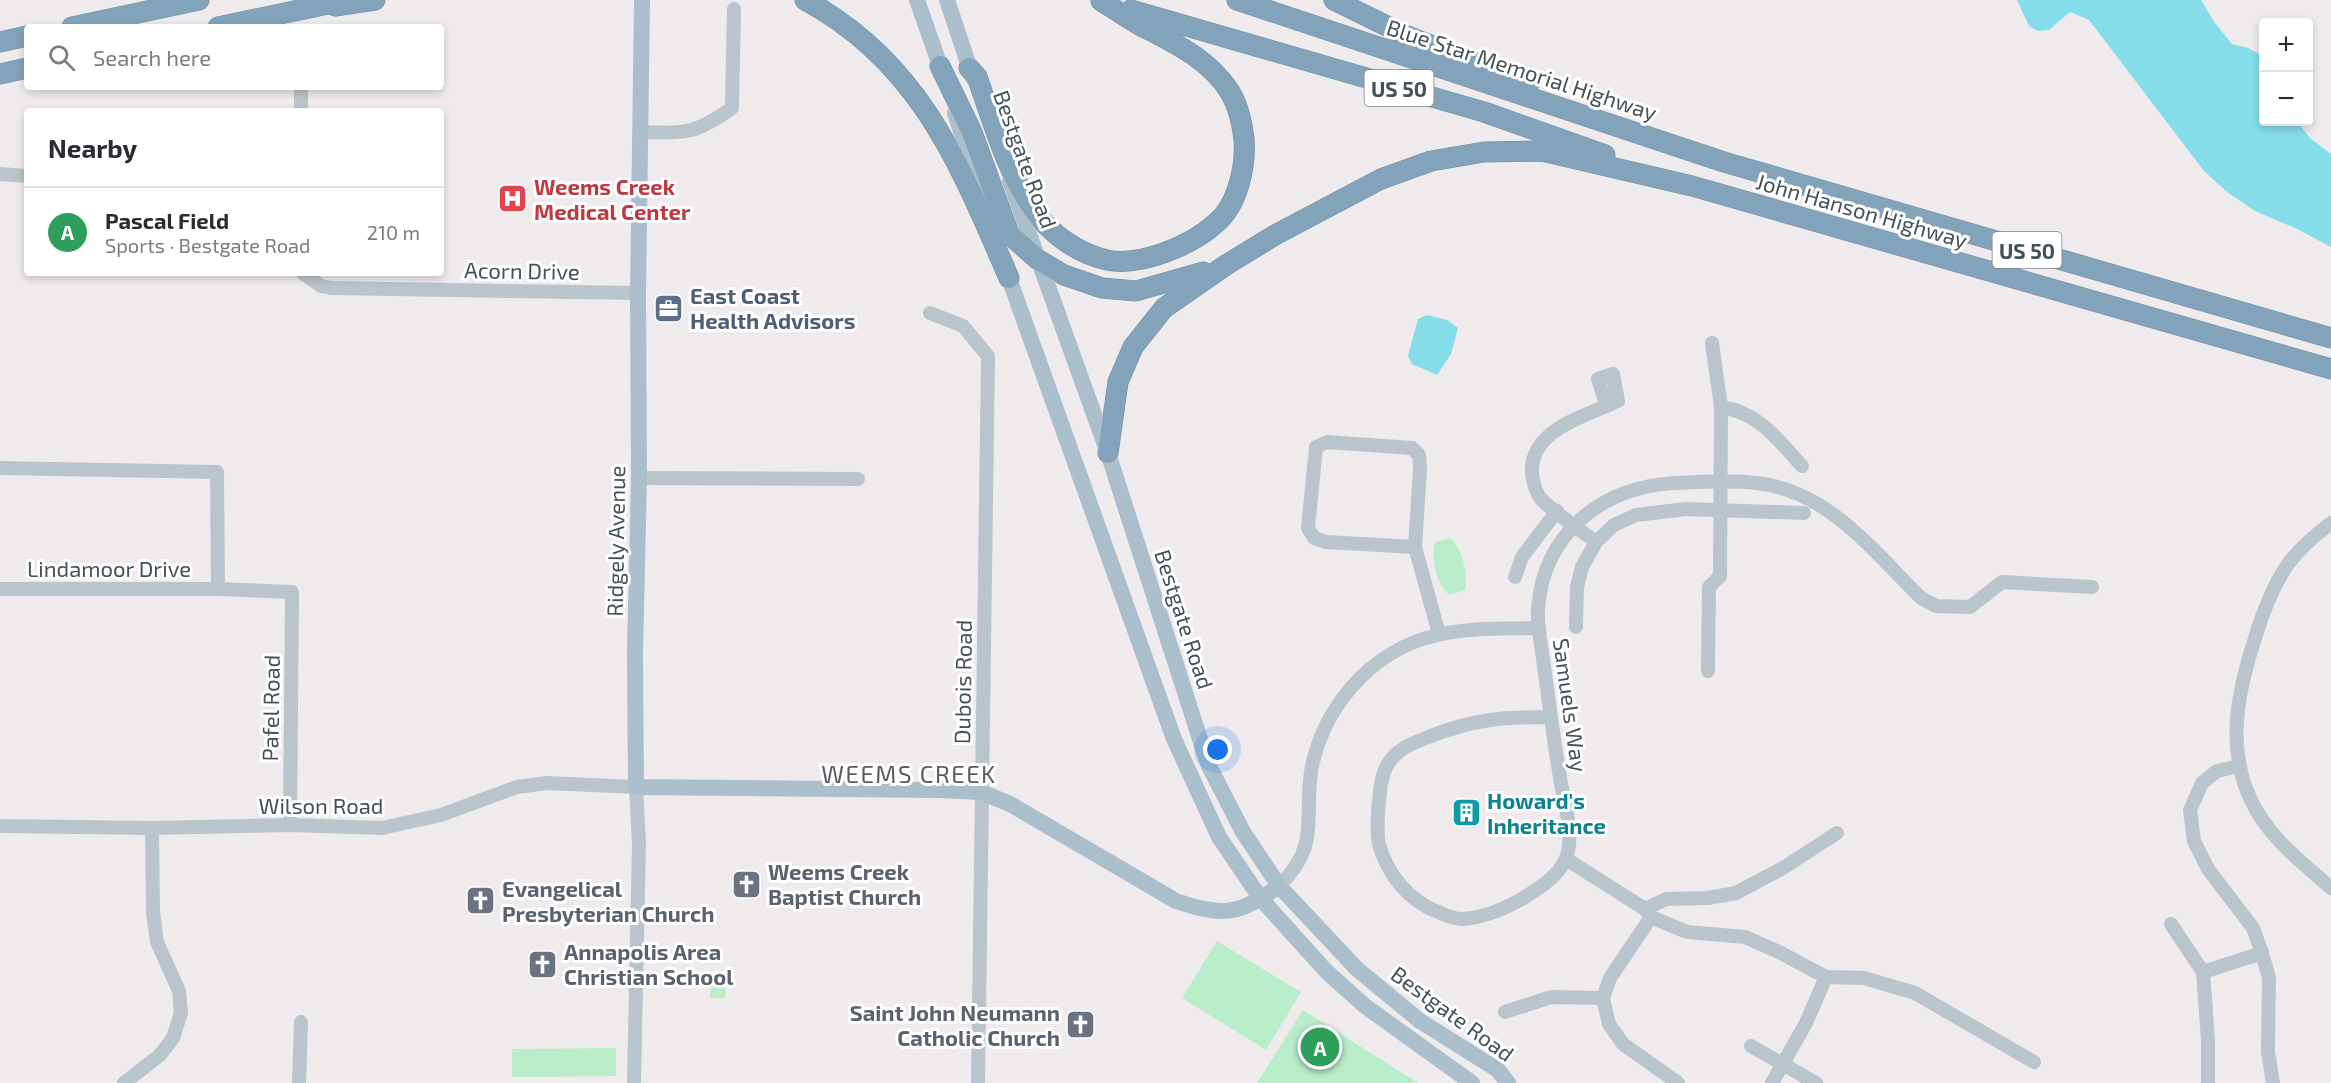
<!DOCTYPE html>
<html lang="en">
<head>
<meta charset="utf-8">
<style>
	body { margin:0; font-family:"Exo 2",sans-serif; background:#f7f7f7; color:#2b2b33 }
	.controls { position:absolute; right:18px; top:18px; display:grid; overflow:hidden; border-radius:6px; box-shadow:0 3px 9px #0003 }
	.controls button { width:54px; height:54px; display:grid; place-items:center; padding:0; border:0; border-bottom:2px solid #e1e1e2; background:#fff; color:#2b2b33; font:30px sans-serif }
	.you { position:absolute; left:1218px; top:750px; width:21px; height:21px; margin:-15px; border:4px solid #fff; border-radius:50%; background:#1a73e8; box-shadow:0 0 0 9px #1a73e833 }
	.badge { display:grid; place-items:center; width:39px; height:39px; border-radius:50%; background:#1a7dda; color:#fff; font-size:20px; font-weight:700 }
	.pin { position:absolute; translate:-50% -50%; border:3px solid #fff; box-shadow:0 2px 6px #0006 }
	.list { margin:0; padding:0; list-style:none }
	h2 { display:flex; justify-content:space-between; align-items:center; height:78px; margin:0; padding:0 24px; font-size:26px }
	h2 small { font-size:20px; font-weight:400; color:#7c7c81 }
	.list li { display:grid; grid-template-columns:39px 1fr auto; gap:18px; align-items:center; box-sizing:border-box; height:90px; padding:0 24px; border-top:2px solid #e1e1e2 }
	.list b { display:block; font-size:22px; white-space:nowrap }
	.list p { margin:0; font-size:20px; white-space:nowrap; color:#7c7c81 }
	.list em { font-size:20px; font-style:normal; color:#7c7c81 }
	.icon { flex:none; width:33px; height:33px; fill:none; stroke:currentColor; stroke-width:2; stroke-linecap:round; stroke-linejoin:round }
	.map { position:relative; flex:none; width:2331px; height:1083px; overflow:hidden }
	.search { position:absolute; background:#fff; box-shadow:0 3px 9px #0003; left:24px; top:24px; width:420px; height:66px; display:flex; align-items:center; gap:15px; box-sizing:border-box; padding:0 21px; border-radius:6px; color:#7c7c81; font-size:22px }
	.panel { position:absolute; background:#fff; box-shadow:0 3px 9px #0003; left:24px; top:108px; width:420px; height:168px; border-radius:6px }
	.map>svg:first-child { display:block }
</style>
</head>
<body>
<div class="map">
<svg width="2331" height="1083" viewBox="0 0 2331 1083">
	<rect width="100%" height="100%" fill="#efebec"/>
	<g fill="#b9edc9">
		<path d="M1451 538C1463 550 1468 574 1465 590L1449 595C1436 582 1431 560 1435 542Z"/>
		<polygon points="1217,941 1301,992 1266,1050 1182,998"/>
		<polygon points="711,978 726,978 725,998 710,998"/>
		<polygon points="1303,1010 1418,1083 1257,1083"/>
		<polygon points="616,1048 616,1076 512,1077 512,1049"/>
	</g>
	<g fill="#86ddea">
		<polygon points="2017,0 2201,0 2215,23 2232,44 2248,48 2263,56 2264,122 2297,122 2311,139 2331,154 2331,247 2295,228 2255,211 2227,192 2204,171 2089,20 2070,12 2049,30 2038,31 2029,26"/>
		<polygon points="1427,315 1447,320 1458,328 1451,354 1437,375 1412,364 1408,356 1418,319"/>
	</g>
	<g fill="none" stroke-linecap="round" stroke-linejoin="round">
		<defs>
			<g id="highway">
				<path d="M805 0C920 62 960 165 1009 278"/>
				<polyline points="1237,0 1724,162 2331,338"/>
				<polyline points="1334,0 1405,35 1529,84"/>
				<polyline points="335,6 375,0"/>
				<polyline points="1131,10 1484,112 1605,155"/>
				<polyline points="72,27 199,0"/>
				<polyline points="218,27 347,0"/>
				<polyline points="0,42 27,36"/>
				<polyline points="940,66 972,132 1009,234 1037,259 1064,275 1102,288 1136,291 1203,272"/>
				<path d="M969 68 977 77C993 121 1006 171 1034 210 1050 234 1079 254 1107 260 1141 267 1192 245 1216 223 1238 205 1246 166 1244 139 1242 122 1239 107 1230 92 1208 57 1171 42 1136 23 1124 16 1113 8 1101 1"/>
				<polyline points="0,74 27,68"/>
				<polyline points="1108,453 1118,382 1133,347 1164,308 1226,265 1275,235 1381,179 1431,161 1484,152 1542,151 1692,186 2331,369"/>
			</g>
		</defs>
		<use href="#highway" stroke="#6e8ea7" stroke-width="21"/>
		<g stroke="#bac5cb" stroke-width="14">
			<polyline points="301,87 301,111"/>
			<path d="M640 132C686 133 694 135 732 108L734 9"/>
			<polyline points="0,174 27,176"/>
			<polyline points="303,273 321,286 331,288 638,293"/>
			<polyline points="930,313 963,326 988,356 978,1083"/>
			<path d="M1721 407C1760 413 1777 439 1802 466"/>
			<polyline points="0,468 217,472 218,589"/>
			<polyline points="639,478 858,479"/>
			<path d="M2331 523C2315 535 2300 548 2288 564 2273 586 2263 612 2255 638 2238 691 2226 745 2250 798 2267 836 2300 861 2331 888"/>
			<path d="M1596 542C1578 528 1557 515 1541 499 1535 492 1533 481 1532 473 1530 429 1586 416 1618 401L1613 374 1598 379 1607 406"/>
			<polyline points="1415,547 1326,542 1314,538 1308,528 1316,447 1327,442 1412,448 1419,455 1420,469 1415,547 1439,634"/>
			<polyline points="1515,577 1522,557 1557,511"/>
			<polyline points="0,589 218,589 292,592 290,825"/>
			<polyline points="1576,627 1577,587 1582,567 1596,542 1614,525 1636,515 1686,509 1804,513"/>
			<polyline points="1708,671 1709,587 1720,576 1721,407 1712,343"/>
			<path d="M1551 717C1502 717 1474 719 1428 737 1417 742 1405 745 1396 754 1382 767 1381 783 1379 800 1378 814 1376 829 1379 844 1387 874 1409 901 1438 912 1445 915 1454 919 1462 919 1483 918 1502 910 1520 900 1535 891 1560 876 1566 858 1575 835 1564 802 1560 778 1554 741 1549 704 1544 666 1542 648 1537 629 1538 610 1543 534 1601 487 1675 483 1701 482 1730 480 1756 483 1828 490 1873 551 1921 598L1936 606 1970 607 2002 582 2092 587"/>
			<polyline points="2240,766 2217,771 2202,783 2190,810 2194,841 2208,869 2253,928 2262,953 2269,978 2268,1052 2273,1083"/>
			<polyline points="0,826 152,828 290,825 382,828 441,815 517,787 547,783 636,787 639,844 634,1083"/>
			<polyline points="1566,859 1645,909 1651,917 1687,932 1745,937 1779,952 1826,977 1864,978 1915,993 2034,1062"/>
			<path d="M1279 886C1317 848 1306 828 1310 780 1317 712 1371 649 1438 635 1471 627 1506 629 1539 628"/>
			<polyline points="1645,909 1666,899 1708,898 1736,893 1783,868 1837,833"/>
			<polyline points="1651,917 1610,978 1603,998 1609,1024 1623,1044 1678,1083"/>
			<polyline points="2171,924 2203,972 2208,1040 2208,1083"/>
			<polyline points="2203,972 2262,953"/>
			<polyline points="1505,1012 1551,997 1603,998"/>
			<polyline points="1751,1046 1816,1083"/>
			<polyline points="124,1083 160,1055 173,1038 181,1013 179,991 157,942 153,912 152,828"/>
			<polyline points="299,1083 301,1022"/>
			<polyline points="1772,1083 1806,1023 1826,977"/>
		</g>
		<g stroke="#abbecb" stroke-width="16">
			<path d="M642 0 638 293 639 478 635 652 636 787 938 790 981 792 1010 804 1176 901C1224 917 1238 915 1279 886"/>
			<polyline points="917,0 944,77"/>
			<polyline points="947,0 973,78"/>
			<polyline points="955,113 985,206"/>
			<polyline points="1010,181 1108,453 1208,764 1243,832 1279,886 1357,969 1420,1021 1498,1070 1508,1083"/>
			<polyline points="1005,267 1174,739 1219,837 1261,899 1327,972 1365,1006 1472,1083"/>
		</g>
		<use href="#highway" stroke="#83a3bb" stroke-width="20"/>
	</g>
	<defs>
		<symbol id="hospital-square" viewBox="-11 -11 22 22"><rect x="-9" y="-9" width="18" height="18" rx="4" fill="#e0444e" stroke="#fff"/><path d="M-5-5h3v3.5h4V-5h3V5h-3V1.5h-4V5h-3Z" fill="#fff"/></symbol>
		<symbol id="office-square" viewBox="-11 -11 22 22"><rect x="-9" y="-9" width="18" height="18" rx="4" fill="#5c6f8a" stroke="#fff"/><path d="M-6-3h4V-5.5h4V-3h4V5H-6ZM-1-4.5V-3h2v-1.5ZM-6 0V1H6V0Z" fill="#fff"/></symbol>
		<symbol id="building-square" viewBox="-11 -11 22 22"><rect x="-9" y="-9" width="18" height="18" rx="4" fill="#0f9aa8" stroke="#fff"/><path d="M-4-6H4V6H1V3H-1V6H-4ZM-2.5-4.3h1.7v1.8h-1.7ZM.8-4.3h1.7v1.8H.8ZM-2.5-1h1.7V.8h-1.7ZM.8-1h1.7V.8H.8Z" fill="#fff"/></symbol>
		<symbol id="church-square" viewBox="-11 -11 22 22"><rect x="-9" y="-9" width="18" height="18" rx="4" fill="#6b7280" stroke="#fff"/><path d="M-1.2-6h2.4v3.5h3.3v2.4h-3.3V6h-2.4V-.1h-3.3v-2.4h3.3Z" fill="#fff"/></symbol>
	</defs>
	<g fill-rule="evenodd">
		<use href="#hospital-square" x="496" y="182" width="33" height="33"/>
		<use href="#office-square" x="652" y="292" width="33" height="33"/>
		<use href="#building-square" x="1450" y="796" width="33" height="33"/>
		<use href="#church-square" x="730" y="868" width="33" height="33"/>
		<use href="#church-square" x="464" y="884" width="33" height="33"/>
		<use href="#church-square" x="526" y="948" width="33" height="33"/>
		<use href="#church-square" x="1064" y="1008" width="33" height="33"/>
	</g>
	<g text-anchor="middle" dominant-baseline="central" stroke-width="6" stroke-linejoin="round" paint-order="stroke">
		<g fill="#fff" stroke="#7c858b" stroke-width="1.5">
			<rect x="1364.5" y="70" width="69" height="36" rx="4.5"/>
			<rect x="1992.5" y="232" width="69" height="36" rx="4.5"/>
		</g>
		<g font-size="21" font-weight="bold" fill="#445159">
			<text x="1399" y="88">US 50</text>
			<text x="2027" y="250">US 50</text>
		</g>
		<g font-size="22" fill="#445159" stroke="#fff">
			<text transform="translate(1522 69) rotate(18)">Blue Star Memorial Highway</text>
			<text transform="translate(1026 159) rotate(70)">Bestgate Road</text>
			<text transform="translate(1862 210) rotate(16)">John Hanson Highway</text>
			<text transform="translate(522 270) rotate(1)">Acorn Drive</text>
			<text transform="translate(615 541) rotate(-89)">Ridgely Avenue</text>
			<text x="109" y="568">Lindamoor Drive</text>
			<text transform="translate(1185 619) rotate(72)">Bestgate Road</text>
			<text transform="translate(962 682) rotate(-89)">Dubois Road</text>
			<text transform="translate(1571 705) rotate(82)">Samuels Way</text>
			<text transform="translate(270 708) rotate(-89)">Pafel Road</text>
			<text x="321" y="805">Wilson Road</text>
			<text transform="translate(1453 1013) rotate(36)">Bestgate Road</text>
		</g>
		<g font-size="22" font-weight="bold" fill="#be3a42" stroke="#fff" text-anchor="start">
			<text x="534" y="186">Weems Creek<tspan x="534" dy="25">Medical Center</tspan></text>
		</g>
		<g font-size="22" font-weight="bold" fill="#4e5e75" stroke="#fff" text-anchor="start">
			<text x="690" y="295">East Coast<tspan x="690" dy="25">Health Advisors</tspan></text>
		</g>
		<g font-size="22" font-weight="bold" fill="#0d838f" stroke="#fff" text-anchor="start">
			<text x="1487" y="800">Howard's<tspan x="1487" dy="25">Inheritance</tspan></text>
		</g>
		<g font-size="22" font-weight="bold" fill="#5b616d" stroke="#fff" text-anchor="start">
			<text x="768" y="871">Weems Creek<tspan x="768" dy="25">Baptist Church</tspan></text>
			<text x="502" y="888">Evangelical<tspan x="502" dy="25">Presbyterian Church</tspan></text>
			<text x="564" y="951">Annapolis Area<tspan x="564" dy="25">Christian School</tspan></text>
			<text x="1060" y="1012" text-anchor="end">Saint John Neumann<tspan x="1060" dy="25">Catholic Church</tspan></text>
		</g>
		<g font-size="24" letter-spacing="1.5" fill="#595d61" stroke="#fff">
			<text x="909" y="773">WEEMS CREEK</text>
		</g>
	</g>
</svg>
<div class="controls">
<button>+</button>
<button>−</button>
</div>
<div class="you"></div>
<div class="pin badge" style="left:1320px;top:1047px;background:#2e9e5b">A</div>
<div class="search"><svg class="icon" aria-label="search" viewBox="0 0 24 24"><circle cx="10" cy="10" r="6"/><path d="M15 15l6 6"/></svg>Search here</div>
<section class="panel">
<h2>Nearby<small></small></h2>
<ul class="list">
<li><span class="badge" style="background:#2e9e5b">A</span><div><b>Pascal Field</b><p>Sports · Bestgate Road</p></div><em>210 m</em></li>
</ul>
</section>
</div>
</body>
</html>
